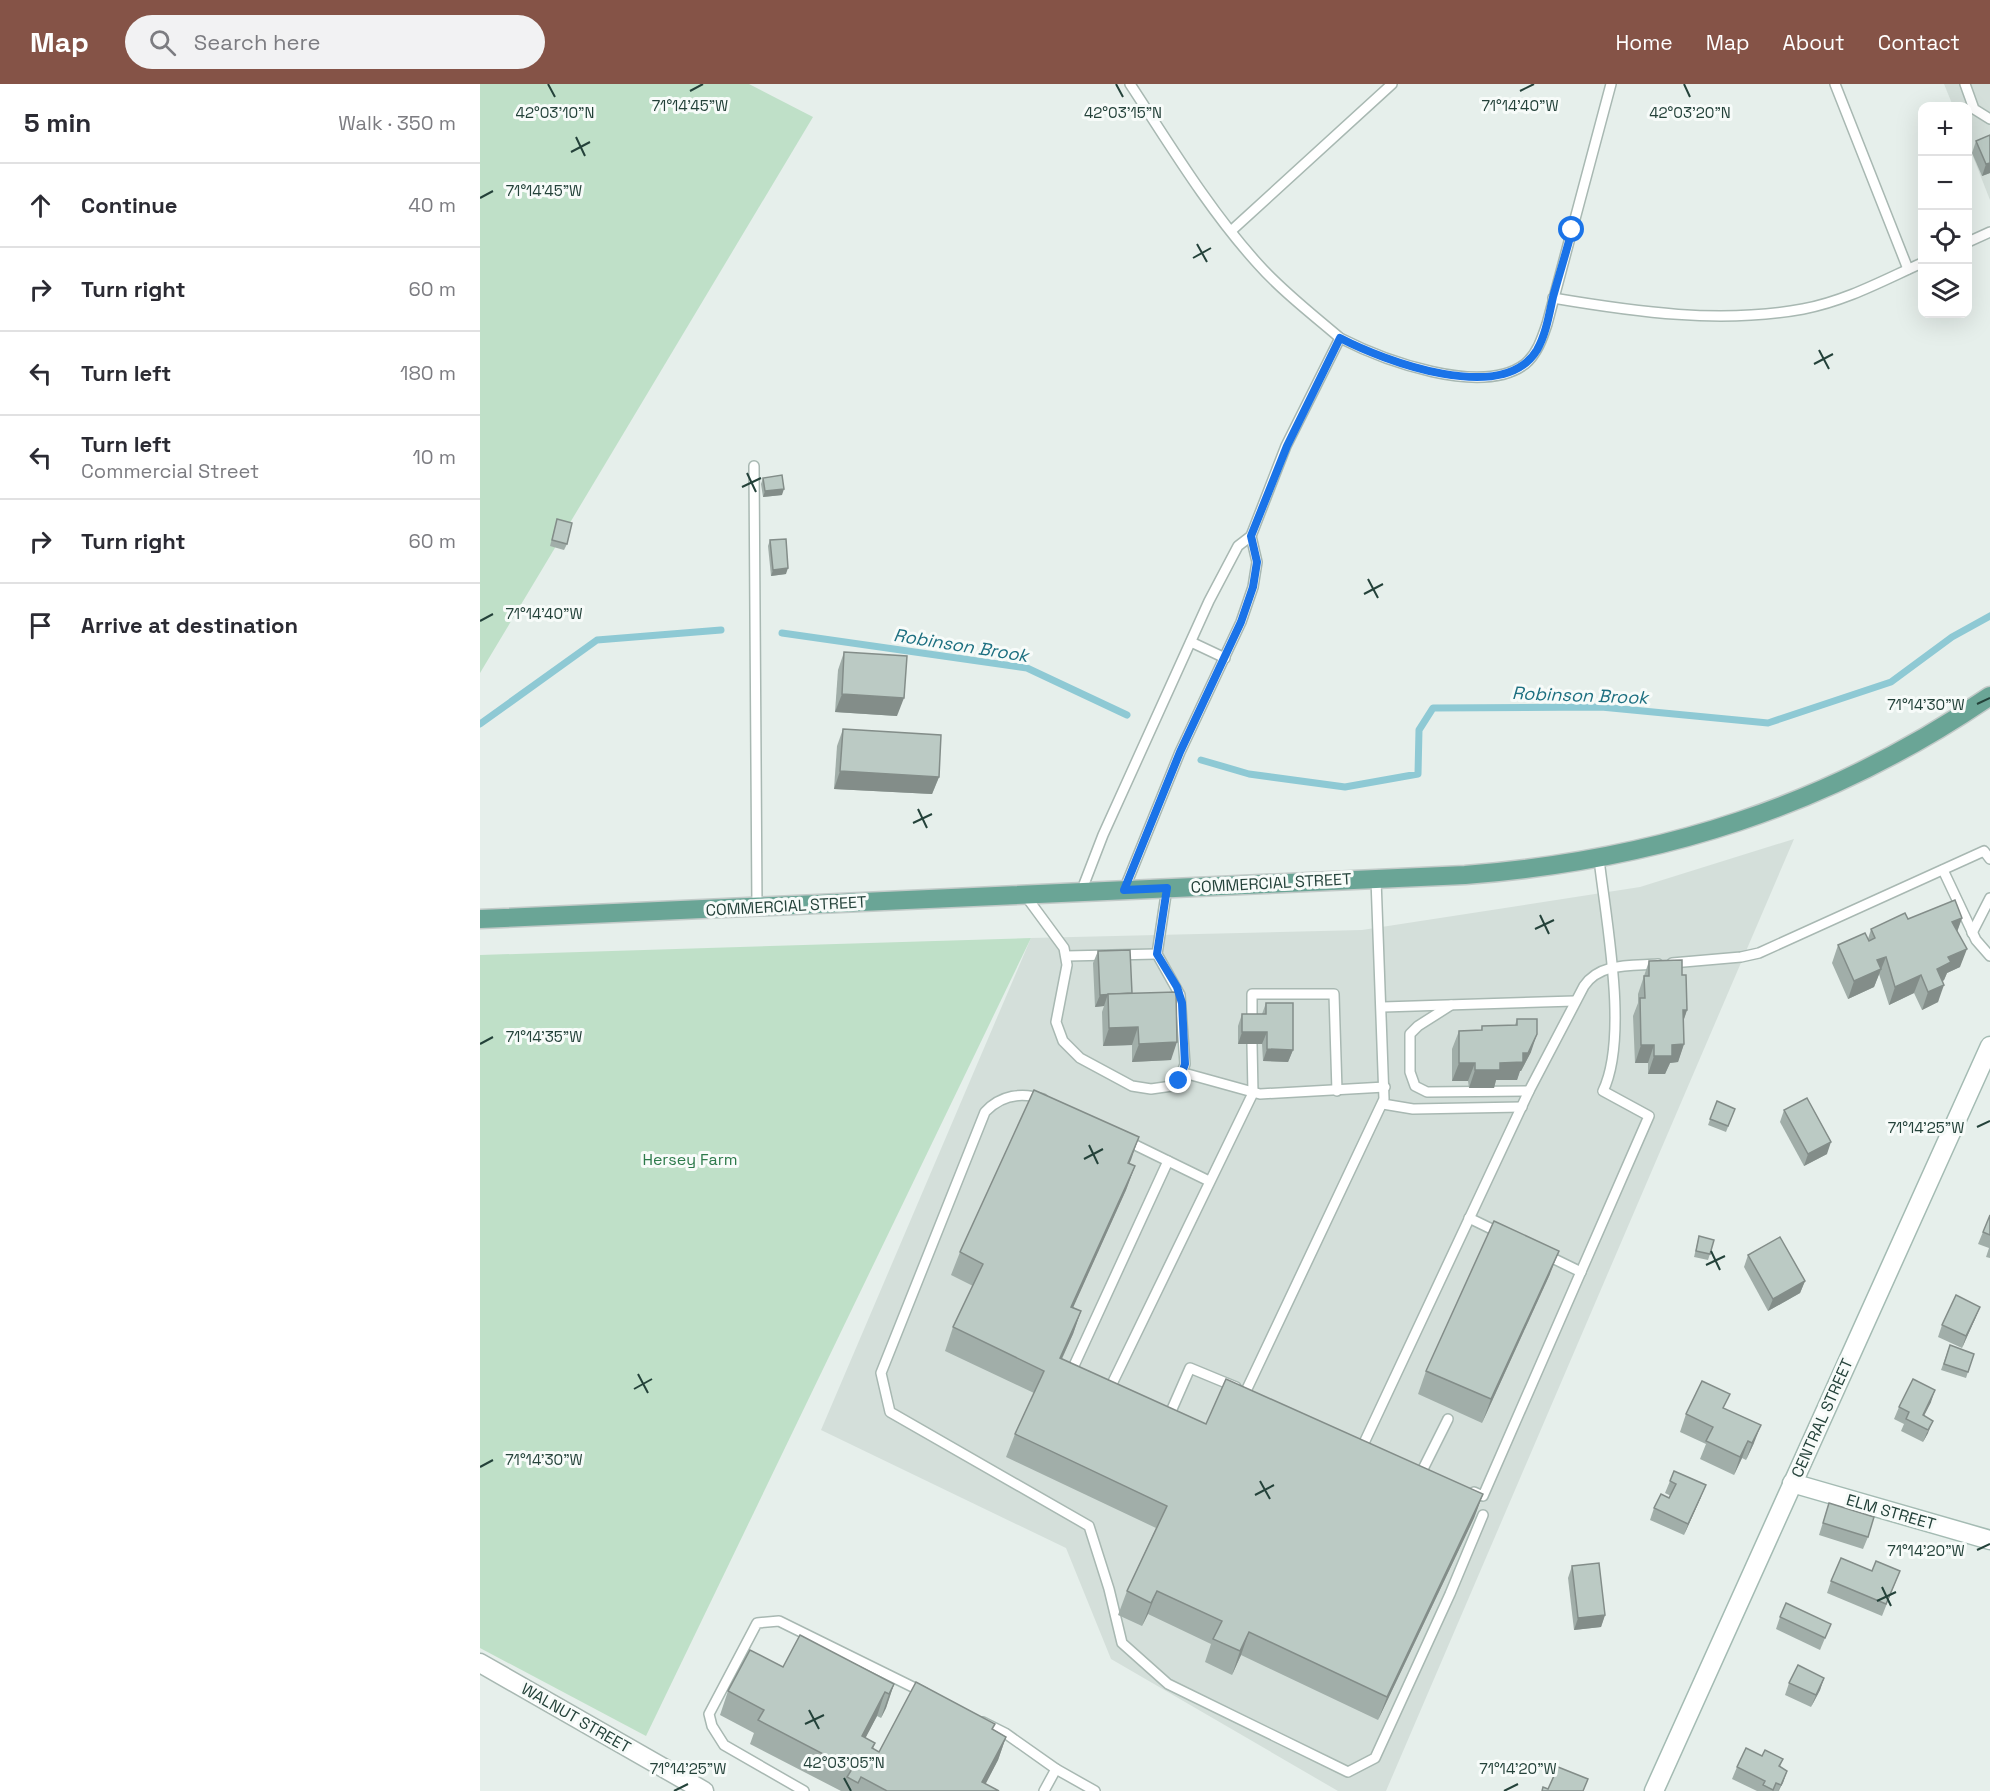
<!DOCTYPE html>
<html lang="en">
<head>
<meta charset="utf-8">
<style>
	body { margin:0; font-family:"Space Grotesk",sans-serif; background:#f2f2f3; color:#2b2b33 }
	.controls { position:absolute; right:18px; top:18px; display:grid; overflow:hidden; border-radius:12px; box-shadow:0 6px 24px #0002 }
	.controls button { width:54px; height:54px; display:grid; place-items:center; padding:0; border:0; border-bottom:2px solid #e1e1e2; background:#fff; color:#2b2b33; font:30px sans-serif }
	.stop { position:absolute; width:18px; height:18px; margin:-14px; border:4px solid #1a73e8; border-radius:50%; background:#fff }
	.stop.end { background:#1a73e8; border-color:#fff; box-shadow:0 2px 6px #0008 }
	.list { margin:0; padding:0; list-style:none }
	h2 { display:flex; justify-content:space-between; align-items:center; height:78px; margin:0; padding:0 24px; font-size:26px }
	h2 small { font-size:20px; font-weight:400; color:#7c7c81 }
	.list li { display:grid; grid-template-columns:39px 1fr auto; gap:18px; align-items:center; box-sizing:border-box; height:84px; padding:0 24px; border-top:2px solid #e1e1e2 }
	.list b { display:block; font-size:22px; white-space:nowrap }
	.list p { margin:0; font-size:20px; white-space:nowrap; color:#7c7c81 }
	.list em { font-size:20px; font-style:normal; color:#7c7c81 }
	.icon { flex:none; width:33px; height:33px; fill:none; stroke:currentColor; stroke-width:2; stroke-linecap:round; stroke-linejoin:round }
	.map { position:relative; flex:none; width:1510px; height:1707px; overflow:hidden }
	header { display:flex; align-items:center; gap:36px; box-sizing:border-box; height:84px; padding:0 30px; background:#855347; color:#fff }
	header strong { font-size:28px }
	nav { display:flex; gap:33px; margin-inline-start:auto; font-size:21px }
	.search { width:420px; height:54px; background:#f2f2f3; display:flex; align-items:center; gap:15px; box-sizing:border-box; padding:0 21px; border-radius:33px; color:#7c7c81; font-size:22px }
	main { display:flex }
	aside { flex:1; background:#fff }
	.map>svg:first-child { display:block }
</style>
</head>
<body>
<header>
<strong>Map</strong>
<div class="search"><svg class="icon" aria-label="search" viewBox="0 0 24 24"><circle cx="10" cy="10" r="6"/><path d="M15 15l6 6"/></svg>Search here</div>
<nav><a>Home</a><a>Map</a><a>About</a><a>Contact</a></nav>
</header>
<main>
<aside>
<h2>5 min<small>Walk · 350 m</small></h2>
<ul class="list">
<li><svg class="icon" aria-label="ahead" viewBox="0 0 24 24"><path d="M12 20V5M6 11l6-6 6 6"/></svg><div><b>Continue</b></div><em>40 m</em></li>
<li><svg class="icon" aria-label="right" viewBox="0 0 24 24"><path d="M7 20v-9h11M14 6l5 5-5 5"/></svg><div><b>Turn right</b></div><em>60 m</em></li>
<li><svg class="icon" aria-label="left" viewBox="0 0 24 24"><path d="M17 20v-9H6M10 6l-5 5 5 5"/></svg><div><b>Turn left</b></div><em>180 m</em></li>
<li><svg class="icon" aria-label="left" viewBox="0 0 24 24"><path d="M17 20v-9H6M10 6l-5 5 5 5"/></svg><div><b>Turn left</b><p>Commercial Street</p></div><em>10 m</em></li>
<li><svg class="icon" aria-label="right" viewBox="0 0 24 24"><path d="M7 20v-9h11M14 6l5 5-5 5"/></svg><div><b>Turn right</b></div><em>60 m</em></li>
<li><svg class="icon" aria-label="arrive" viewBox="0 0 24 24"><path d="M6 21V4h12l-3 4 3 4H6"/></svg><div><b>Arrive at destination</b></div></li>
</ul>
</aside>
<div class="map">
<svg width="1510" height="1707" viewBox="0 0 1510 1707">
	<rect width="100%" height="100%" fill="#e6efeb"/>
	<g fill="#d4dfda">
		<polygon points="1464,0 1510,0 1510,116 1488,60 1488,22 1473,22"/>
		<polygon points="1314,755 906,1707 858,1707 631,1575 586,1464 341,1346 551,854 882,846 1160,803"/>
	</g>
	<g fill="#bfe0c8">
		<polygon points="0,0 269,0 333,33 0,589"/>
		<polygon points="551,854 166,1652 0,1564 0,871"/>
	</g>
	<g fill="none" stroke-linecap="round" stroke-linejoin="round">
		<g stroke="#8ec9d4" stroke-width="7">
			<polyline points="302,549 547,584 647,631"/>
			<polyline points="0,640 117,556 241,546"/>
			<polyline points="721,676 769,690 865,703 938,690 939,646 953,624 1121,623 1288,639 1411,598 1472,553 1510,532"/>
		</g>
		<defs>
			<g id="lane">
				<polyline points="1355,0 1428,185"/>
				<polyline points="1485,0 1494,25 1510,35"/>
				<polyline points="751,147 912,0"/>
				<polyline points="1488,158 1510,148"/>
				<path d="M1073 214C1156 228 1240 240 1323 225 1366 217 1404 196 1442 179"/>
				<path d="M860 254C903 276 1001 313 1045 280 1057 270 1062 255 1067 240L1131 0"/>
				<polyline points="274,382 277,824"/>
				<polyline points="711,558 745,574"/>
				<polyline points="1463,786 1496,856 1510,872"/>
				<polyline points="644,806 700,668 761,538 773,503 777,478 771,452"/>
				<path d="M601 808 623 751 729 517 758 462 771 452 806 362 860 254C832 230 802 207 778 180 729 126 690 61 650 0"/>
				<polyline points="545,811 584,864 587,881 576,938 583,957 600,974 652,1002 671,1005 692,1002 699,997 705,980 700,911 677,870 687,804"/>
				<polyline points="1492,849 1510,814"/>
				<polyline points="586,872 677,870"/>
				<polyline points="1192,879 1261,873 1279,869 1504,767 1510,775"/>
				<polyline points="971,921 938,942 930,950 930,988 935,1002 947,1008 1049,1007"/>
				<polyline points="903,923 1095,917"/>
				<polyline points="772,942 772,910 854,910 857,1007"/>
				<polyline points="704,989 780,1010 905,1003"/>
				<path d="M563 1015C542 1008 521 1011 505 1028L401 1289 410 1328 609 1442 629 1505 642 1559 688 1600 868 1688 895 1674 970 1510 1003 1431"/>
				<polyline points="903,1020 933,1025 1042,1023"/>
				<polyline points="645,1056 729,1097"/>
				<polyline points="989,1134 1022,1150"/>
				<polyline points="1064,1170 1101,1188"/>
				<polyline points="597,1288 592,1286 688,1077"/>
				<polyline points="630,1304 773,1009 772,960"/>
				<polyline points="766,1307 904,1015 896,795"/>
				<polyline points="685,1330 689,1332 710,1284 756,1303"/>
				<path d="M884 1359 1049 1007 1104 902C1120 878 1152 882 1178 880"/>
				<polyline points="943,1385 968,1335"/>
				<path d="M994 1408 1003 1412 1169 1032 1123 1007C1149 953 1126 837 1119 775"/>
				<polyline points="503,1638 525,1649 576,1685"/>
				<polyline points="324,1707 244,1661 232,1642 229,1630 277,1539 299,1537 445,1609"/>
				<polyline points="564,1707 576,1685 615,1707"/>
			</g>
			<polyline id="street" points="0,1579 224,1707"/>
			<g id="secondary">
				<polyline points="1312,1399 1510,1456"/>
				<polyline points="1174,1707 1510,962"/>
			</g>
			<path id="primary" d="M0 835 985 791C1178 776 1349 722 1510 612"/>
		</defs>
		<use href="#lane" stroke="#a8b8b2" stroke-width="12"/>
		<use href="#street" stroke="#a8b8b2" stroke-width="21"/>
		<use href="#secondary" stroke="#a4bbb3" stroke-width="21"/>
		<use href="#primary" stroke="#c2cac8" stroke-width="21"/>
		<use href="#lane" stroke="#fff" stroke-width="9"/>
		<use href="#street" stroke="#fff" stroke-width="18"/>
		<use href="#secondary" stroke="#fff" stroke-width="18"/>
		<use href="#primary" stroke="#6aa596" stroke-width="18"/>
	</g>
	<g fill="#a1aea9">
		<polygon points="1510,51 1510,89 1502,92 1492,69 1496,57"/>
		<polygon points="283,394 302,411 283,413 281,400"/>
		<polygon points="77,435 87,460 84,466 70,462"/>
		<polygon points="290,456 306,490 291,492 288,462"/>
		<polygon points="364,568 417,632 355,628 358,586"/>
		<polygon points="363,645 459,693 452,710 354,705 357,662"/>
		<polygon points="1482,834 1477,847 1480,883 1467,889 1464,896 1463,897 1458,918 1442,926 1434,909 1409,921 1399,890 1394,903 1368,915 1352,879 1358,861 1388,855 1391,845 1428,835"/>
		<polygon points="618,867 652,909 691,976 652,978 652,961 623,962 622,928 624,922 615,923 613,879"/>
		<polygon points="1169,877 1202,891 1207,926 1203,938 1204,960 1198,978 1190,979 1185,990 1168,990 1168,979 1155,979 1153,932 1158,919 1158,910"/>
		<polygon points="786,919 813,966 808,978 783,977 782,960 758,960 758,942 762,930 782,930"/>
		<polygon points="1037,935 1051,968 1041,987 1040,987 1037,996 1016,996 1014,1004 989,1004 988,997 972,997 972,965 979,947 1001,947 1002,942 1035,941"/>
		<polygon points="1237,1017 1255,1025 1246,1048 1228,1041"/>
		<polygon points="1304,1026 1347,1070 1324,1082 1300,1038"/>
		<polygon points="649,1080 655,1082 646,1106 593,1223 601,1227 593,1250 582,1275 726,1340 1003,1410 994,1434 898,1636 761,1571 752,1591 725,1578 731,1560 668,1530 662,1542 638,1531 647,1507 676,1444 526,1373 535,1350 554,1309 465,1267 473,1243 493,1202 471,1191 480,1168"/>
		<polygon points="1510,1131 1510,1174 1506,1173 1509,1164 1498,1160"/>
		<polygon points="1219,1152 1230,1170 1228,1176 1214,1173"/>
		<polygon points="1268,1171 1325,1197 1320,1209 1288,1227 1264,1183"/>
		<polygon points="1070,1190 1002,1339 938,1310 946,1287"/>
		<polygon points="1500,1223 1495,1235 1482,1264 1458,1253 1462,1241"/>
		<polygon points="1470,1261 1494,1270 1486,1294 1461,1286"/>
		<polygon points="1451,1318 1444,1332 1448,1349 1443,1358 1421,1347 1424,1340 1414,1335 1419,1323"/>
		<polygon points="1244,1324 1274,1359 1266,1376 1262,1374 1254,1391 1220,1375 1226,1360 1200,1348 1206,1330"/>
		<polygon points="1190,1397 1221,1413 1204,1451 1170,1436 1174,1424 1189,1414 1191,1412 1185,1409"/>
		<polygon points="1349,1419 1388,1453 1383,1465 1339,1451"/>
		<polygon points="1092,1482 1125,1531 1121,1543 1094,1546 1088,1494"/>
		<polygon points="1392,1487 1420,1487 1402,1532 1347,1509 1351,1497"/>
		<polygon points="1300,1533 1351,1540 1340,1566 1296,1545"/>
		<polygon points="303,1583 414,1600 406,1624 401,1634 397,1632 385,1654 395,1659 393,1665 399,1668 513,1645 526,1653 518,1676 505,1700 519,1707 361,1707 270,1660 274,1649 240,1631 248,1607"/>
		<polygon points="1344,1594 1340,1606 1331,1623 1305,1611 1309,1599"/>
		<polygon points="1282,1672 1303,1675 1300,1683 1307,1687 1299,1707 1277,1707 1252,1695 1257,1683"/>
	</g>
	<g fill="#838d89">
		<polygon points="1510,79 1510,89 1502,92 1506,80"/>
		<polygon points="304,405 302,411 283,413 285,407"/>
		<polygon points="308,484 306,490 291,492 293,486"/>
		<polygon points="362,610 424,614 417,632 355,628"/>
		<polygon points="360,687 459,693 452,710 354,705"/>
		<polygon points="1482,834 1476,851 1472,838"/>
		<polygon points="1487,865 1480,883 1467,889 1464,896 1451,903 1457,885 1468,873"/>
		<polygon points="1406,873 1394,903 1368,915 1374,897 1397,876"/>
		<polygon points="1441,891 1434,909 1409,921 1415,903"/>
		<polygon points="1464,901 1458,918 1442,926 1448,908"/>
		<polygon points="628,910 624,922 615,923 620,911"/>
		<polygon points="1203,926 1207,926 1201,944"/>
		<polygon points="658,943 652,961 623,962 629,944"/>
		<polygon points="762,948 787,948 782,960 758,960"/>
		<polygon points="1057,950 1051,968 1041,987 1040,987 1037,996 1016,996 1014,1004 989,1004 995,986 1020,979 1043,969"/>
		<polygon points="697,958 691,976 652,978 659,960"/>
		<polygon points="1204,960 1198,978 1190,979 1185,990 1168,990 1174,972 1192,961"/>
		<polygon points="1161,961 1174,961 1168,979 1155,979"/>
		<polygon points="787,965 813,966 808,978 783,977"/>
		<polygon points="979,979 995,979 988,997 972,997"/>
		<polygon points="659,1053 651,1076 639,1103 648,1079"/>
		<polygon points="1351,1058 1347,1070 1324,1082 1328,1070"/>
		<polygon points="655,1082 646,1106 583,1246 591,1223"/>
		<polygon points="1079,1167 1070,1190 1002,1339 1011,1315"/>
		<polygon points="1325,1197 1320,1209 1288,1227 1293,1215"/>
		<polygon points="1500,1223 1495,1235 1482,1264 1486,1252"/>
		<polygon points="601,1227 593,1250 571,1298 580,1274"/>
		<polygon points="1455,1306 1451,1318 1438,1343 1443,1331"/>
		<polygon points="1453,1337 1448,1349 1443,1358 1448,1346"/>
		<polygon points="1281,1341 1274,1359 1266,1376 1272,1359"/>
		<polygon points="1268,1357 1262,1374 1254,1391 1260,1373"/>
		<polygon points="1226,1401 1221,1413 1204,1451 1208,1440"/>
		<polygon points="1003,1410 994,1434 898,1636 907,1613"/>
		<polygon points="677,1507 668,1530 662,1542 671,1519"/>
		<polygon points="1125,1531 1121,1543 1094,1546 1098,1534"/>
		<polygon points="769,1548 761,1571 752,1591 760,1567"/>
		<polygon points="1344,1594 1340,1606 1331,1623 1336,1611"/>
		<polygon points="414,1600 406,1624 401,1634 409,1610"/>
		<polygon points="405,1608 397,1632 374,1676 382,1652"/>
		<polygon points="526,1653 518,1676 502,1707 502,1698"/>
		<polygon points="1307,1687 1303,1699 1298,1707 1301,1701"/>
	</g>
	<g fill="#bbcac4" stroke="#838d89" stroke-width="1.5">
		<polygon points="1510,51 1510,79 1506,80 1496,57"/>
		<polygon points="302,391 304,405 285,407 283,394"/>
		<polygon points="77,435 92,439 87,460 72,456"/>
		<polygon points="306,455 308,484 293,486 290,456"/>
		<polygon points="364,568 427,572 424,614 362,610"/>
		<polygon points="363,645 461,651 459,693 360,687"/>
		<polygon points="1475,816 1482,834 1472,838 1487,865 1468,873 1471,878 1457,885 1464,901 1448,908 1441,891 1415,903 1406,873 1397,876 1401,885 1374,897 1358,861 1385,849 1389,857 1395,854 1391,845 1425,829 1428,835"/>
		<polygon points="650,866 652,909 620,911 618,867"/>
		<polygon points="1202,876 1202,891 1206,891 1207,926 1203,926 1204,960 1192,961 1192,972 1174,972 1174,961 1161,961 1160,914 1165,914 1164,892 1169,892 1169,877"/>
		<polygon points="696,908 697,958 659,960 658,943 629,944 628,910"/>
		<polygon points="786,919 813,919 813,966 787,965 787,948 762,948 762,930 786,930"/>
		<polygon points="1037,935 1057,935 1057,950 1048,969 1043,969 1043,978 1020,979 1020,986 995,986 995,979 979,979 979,947 1002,946 1002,942 1037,941"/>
		<polygon points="554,1006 659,1053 648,1079 655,1082 591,1223 601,1227 580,1274 726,1340 746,1295 1003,1410 907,1613 769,1548 760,1567 733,1555 742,1537 677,1507 671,1519 647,1507 687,1422 535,1350 564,1287 473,1243 503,1180 480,1168"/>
		<polygon points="1327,1014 1351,1058 1328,1070 1304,1026"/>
		<polygon points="1237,1017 1255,1025 1248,1042 1230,1035"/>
		<polygon points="1510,1131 1510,1151 1503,1148"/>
		<polygon points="1014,1137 1079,1167 1011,1315 946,1287"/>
		<polygon points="1219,1152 1234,1156 1230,1170 1216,1167"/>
		<polygon points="1300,1153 1325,1197 1293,1215 1268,1171"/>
		<polygon points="1476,1211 1500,1223 1486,1252 1462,1241"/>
		<polygon points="1470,1261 1494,1270 1488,1288 1464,1280"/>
		<polygon points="1433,1295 1455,1306 1443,1331 1453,1337 1448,1346 1426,1335 1429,1328 1419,1323"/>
		<polygon points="1222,1297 1250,1310 1243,1324 1281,1341 1272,1359 1268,1357 1260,1373 1226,1357 1233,1343 1206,1330"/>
		<polygon points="1194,1387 1226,1401 1208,1440 1174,1424 1181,1410 1189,1414 1196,1400 1190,1397"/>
		<polygon points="1349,1419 1394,1433 1388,1453 1343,1439"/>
		<polygon points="1361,1474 1392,1487 1396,1477 1420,1487 1406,1520 1351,1497"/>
		<polygon points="1119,1479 1125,1531 1098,1534 1092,1482"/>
		<polygon points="1306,1519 1351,1540 1345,1554 1300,1533"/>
		<polygon points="320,1551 414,1600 409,1610 405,1608 382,1652 395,1659 392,1664 399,1668 436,1598 515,1640 512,1645 526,1653 502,1698 519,1707 407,1707 381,1693 378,1699 367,1693 372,1685 278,1636 284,1626 248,1607 270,1566 303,1583"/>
		<polygon points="1318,1581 1344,1594 1336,1611 1309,1599"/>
		<polygon points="1266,1664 1282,1672 1285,1666 1303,1675 1299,1682 1307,1687 1301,1701 1296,1699 1293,1706 1283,1701 1285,1697 1257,1683"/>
		<polygon points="1078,1683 1108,1695 1103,1707 1062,1707 1063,1703 1068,1705"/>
	</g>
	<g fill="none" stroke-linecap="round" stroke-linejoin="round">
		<path stroke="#1a73e8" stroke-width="8" d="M699 997 705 980 702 919 697 903 677 870 687 804 644 806 700 668 761 538 773 503 777 478 771 452 807 362 860 254C904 277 1023 322 1057 266 1066 250 1069 231 1073 213 1079 191 1086 169 1092 146"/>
	</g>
	<path fill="none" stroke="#24423a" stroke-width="2" d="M68 0 75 13M636 0 643 13M1204 0 1210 13M210 7 223 0M1040 7 1054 0M96 53 105 72M91 68 110 58M0 114 13 107M717 160 727 178M713 174 731 164M1339 266 1349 285M1334 280 1353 270M267 389 276 408M262 403 281 394M888 495 898 514M884 510 903 500M0 537 13 530M1497 620 1510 614M438 725 447 744M433 739 452 730M1060 831 1069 850M1055 845 1074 836M0 960 13 953M1497 1043 1510 1037M609 1061 618 1080M604 1075 623 1065M1231 1167 1240 1186M1226 1181 1245 1172M158 1290 168 1309M154 1305 172 1295M0 1383 13 1376M780 1397 790 1415M775 1411 794 1401M1497 1466 1510 1460M1402 1503 1411 1522M1397 1517 1416 1508M329 1626 339 1645M325 1640 344 1631M364 1694 371 1707M194 1707 208 1700M1024 1707 1038 1700"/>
	<g text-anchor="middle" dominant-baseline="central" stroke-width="6" stroke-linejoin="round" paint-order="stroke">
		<g font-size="16" fill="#24423a" stroke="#f7fbf9">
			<text transform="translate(791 799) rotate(-3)">COMMERCIAL STREET</text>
			<text transform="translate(306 822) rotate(-3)">COMMERCIAL STREET</text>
			<text transform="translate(1342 1334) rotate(-66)">CENTRAL STREET</text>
			<text transform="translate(1411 1428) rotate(16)">ELM STREET</text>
			<text transform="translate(96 1634) rotate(30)">WALNUT STREET</text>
		</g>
		<g font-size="16" fill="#2d7a4b" stroke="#f7fbf9">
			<text x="210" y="1075">Hersey Farm</text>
		</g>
		<g font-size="18" font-style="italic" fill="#1c6f80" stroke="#f7fbf9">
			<text transform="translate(481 561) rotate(9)">Robinson Brook</text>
			<text transform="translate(1100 611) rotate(2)">Robinson Brook</text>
		</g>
	</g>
	<g font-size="15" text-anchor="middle" fill="#24423a" stroke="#f7fbf9" stroke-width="6" stroke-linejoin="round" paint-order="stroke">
		<text x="210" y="27">71°14'45"W</text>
		<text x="1040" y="27">71°14'40"W</text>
		<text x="75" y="34">42°03'10"N</text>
		<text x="643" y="34">42°03'15"N</text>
		<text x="1210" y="34">42°03'20"N</text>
		<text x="64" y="112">71°14'45"W</text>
		<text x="64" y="535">71°14'40"W</text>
		<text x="1446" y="626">71°14'30"W</text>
		<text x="64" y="958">71°14'35"W</text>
		<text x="1446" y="1049">71°14'25"W</text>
		<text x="64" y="1381">71°14'30"W</text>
		<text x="1446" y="1472">71°14'20"W</text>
		<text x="364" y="1684">42°03'05"N</text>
		<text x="208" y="1690">71°14'25"W</text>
		<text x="1038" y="1690">71°14'20"W</text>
	</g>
</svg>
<div class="controls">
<button>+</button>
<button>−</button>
<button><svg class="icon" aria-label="locate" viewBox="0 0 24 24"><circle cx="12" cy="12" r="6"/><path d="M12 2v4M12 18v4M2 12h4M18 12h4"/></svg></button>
<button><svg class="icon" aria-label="layers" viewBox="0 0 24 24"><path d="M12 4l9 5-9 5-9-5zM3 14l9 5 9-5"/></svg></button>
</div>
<div class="stop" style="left:1092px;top:146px"></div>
<div class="stop end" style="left:699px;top:997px"></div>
</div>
</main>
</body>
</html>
